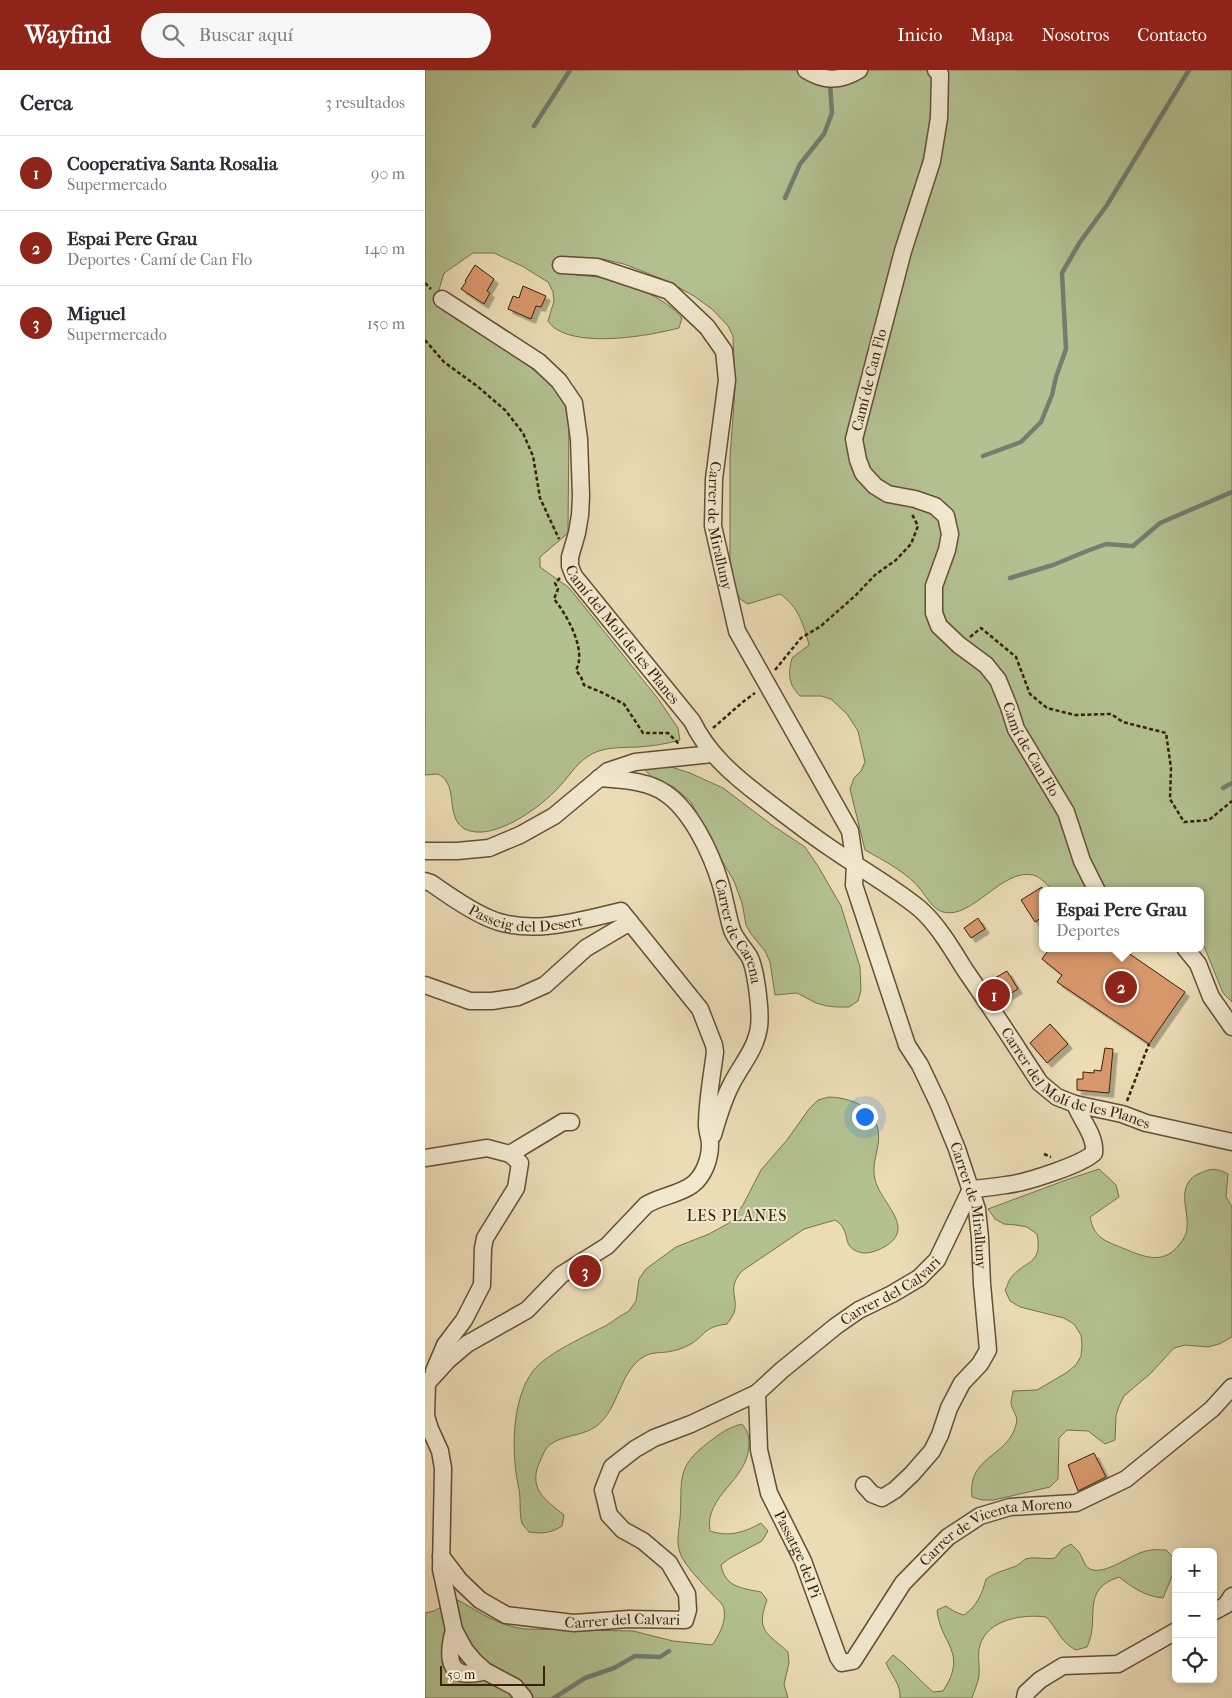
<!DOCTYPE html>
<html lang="es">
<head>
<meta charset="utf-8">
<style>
	body { margin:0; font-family:"IM FELL French Canon",serif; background:#f7f7f7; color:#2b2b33 }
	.controls { position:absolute; right:15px; bottom:15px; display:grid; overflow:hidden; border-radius:8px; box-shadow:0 2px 8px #0003 }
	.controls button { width:45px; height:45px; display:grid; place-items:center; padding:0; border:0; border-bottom:1px solid #e1e1e2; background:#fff; color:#2b2b33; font:25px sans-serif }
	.scale { position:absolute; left:15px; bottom:12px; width:105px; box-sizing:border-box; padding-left:5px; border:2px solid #362207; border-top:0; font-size:14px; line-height:18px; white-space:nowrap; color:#362207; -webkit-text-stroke:4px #f2e8d0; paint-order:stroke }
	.you { position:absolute; left:439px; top:1046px; width:18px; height:18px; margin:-12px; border:4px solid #fff; border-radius:50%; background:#1a73e8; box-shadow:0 0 0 8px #1a73e833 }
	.badge { display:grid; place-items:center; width:32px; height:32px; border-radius:50%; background:#8f2418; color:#fff; font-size:16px; font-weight:700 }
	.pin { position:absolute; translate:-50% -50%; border:2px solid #fff; box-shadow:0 1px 5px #0006 }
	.popup { position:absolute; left:614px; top:817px; width:165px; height:65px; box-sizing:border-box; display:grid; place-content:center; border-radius:8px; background:#fff; filter:drop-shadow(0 1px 4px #0005); font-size:16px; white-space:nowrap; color:#7c7c81 }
	.popup b { font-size:19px; color:#2b2b33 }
	.popup::after { content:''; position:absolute; left:50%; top:100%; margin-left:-10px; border:10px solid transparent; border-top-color:#fff }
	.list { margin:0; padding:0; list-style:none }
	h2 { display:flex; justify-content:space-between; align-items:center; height:65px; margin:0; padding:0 20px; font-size:21px }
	h2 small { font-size:16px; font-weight:400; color:#7c7c81 }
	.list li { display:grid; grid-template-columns:32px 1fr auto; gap:15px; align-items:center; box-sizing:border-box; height:75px; padding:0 20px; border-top:1px solid #e1e1e2 }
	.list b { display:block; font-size:19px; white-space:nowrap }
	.list p { margin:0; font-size:16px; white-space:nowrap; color:#7c7c81 }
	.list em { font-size:16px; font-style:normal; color:#7c7c81 }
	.icon { flex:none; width:28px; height:28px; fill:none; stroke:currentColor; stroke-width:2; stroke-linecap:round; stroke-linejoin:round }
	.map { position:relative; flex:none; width:807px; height:1628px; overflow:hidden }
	header { display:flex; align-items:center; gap:30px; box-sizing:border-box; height:70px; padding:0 25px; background:#8f2418; color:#fff }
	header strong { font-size:24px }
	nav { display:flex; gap:28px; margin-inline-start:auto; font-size:18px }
	.search { width:350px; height:45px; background:#f7f7f7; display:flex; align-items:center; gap:12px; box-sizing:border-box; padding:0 18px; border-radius:28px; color:#7c7c81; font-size:19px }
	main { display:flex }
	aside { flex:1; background:#fff }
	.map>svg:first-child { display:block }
</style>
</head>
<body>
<header>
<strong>Wayfind</strong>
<div class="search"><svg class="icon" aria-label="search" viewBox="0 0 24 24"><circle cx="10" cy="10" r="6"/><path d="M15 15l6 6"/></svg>Buscar aquí</div>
<nav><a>Inicio</a><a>Mapa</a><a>Nosotros</a><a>Contacto</a></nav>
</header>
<main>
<aside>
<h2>Cerca<small>3 resultados</small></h2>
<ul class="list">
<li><span class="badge">1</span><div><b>Cooperativa Santa Rosalia</b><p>Supermercado</p></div><em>90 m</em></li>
<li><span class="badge">2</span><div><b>Espai Pere Grau</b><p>Deportes · Camí de Can Flo</p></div><em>140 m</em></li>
<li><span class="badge">3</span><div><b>Miguel</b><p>Supermercado</p></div><em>150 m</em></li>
</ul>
</aside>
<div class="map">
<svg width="807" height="1628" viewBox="0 0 807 1628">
	<defs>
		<filter id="shadow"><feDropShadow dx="4.5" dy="4.5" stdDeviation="0" flood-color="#0004"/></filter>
	</defs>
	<rect width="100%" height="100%" fill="#ebdcb6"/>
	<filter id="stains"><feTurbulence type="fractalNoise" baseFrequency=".004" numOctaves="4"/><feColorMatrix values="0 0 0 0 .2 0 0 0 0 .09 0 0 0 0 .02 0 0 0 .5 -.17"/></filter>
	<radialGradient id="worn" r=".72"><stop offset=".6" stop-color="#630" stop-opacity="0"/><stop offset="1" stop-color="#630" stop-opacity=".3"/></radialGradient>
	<g fill="#b3c191" stroke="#74724c">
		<path d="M0 0H807V932L798 923 779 876 775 874V821H629C622 815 616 807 608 805 577 798 547 850 518 842 508 839 502 828 496 820 482 802 459 791 440 780L425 719 429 708 436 701 440 692 433 661 422 644 406 629 396 626H375C363 614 363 604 367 588L384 575C379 555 373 536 355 524L323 534 315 529 310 519 305 488V387L310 319 308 266 303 256 288 240 269 226 242 211 199 194 178 189H146L131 200C149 207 167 205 185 209 209 215 241 229 257 248L254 258C223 266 159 277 131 259 128 257 125 254 123 251L129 231 128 222 123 212 97 196 69 183H48L19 203 10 233 31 249 81 278 135 321 144 348 143 463 115 487V497L143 517 150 525 234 630 253 658 255 670C241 674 228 676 213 677 196 678 177 676 162 687 150 695 143 708 133 718 116 737 67 773 40 759 22 749 31 725 21 711 20 708 15 705 12 704L0 705Z"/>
		<polygon points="231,696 243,696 265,703 298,718 347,755 380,777 393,796 416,836 435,897 436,920 433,931 424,937 412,937 402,936 391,933 372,923 350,925 345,892 340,881 326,864 321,855 317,833 309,811 286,772 266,732 249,717 228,708 219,699"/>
		<path d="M404 1027C433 1028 458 1043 453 1075 451 1087 447 1097 450 1109 455 1133 493 1158 459 1177 452 1181 441 1185 434 1182 419 1177 424 1168 418 1158 417 1155 413 1152 410 1150L379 1159 317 1201C301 1219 314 1226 309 1243 307 1247 304 1251 302 1254 277 1257 281 1266 264 1275 257 1279 249 1281 242 1282 235 1283 227 1282 220 1286 196 1299 195 1332 177 1351 163 1367 142 1363 126 1374 121 1377 118 1384 116 1389 102 1418 118 1428 139 1445L137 1456C126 1463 117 1464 104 1462 102 1459 98 1456 97 1453 94 1444 96 1429 94 1419 86 1385 86 1330 108 1301 122 1283 161 1266 182 1255 190 1250 196 1245 204 1241L211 1231 214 1209 221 1199 251 1177 284 1164 304 1153 318 1135 336 1100 362 1070 384 1039 393 1030Z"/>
		<path d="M674 1099 691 1115 694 1127 665 1147C669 1167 678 1170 695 1177 715 1185 737 1197 754 1175 758 1170 762 1164 762 1158 764 1144 755 1126 763 1113 766 1107 773 1104 778 1102 788 1097 795 1100 803 1104L801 1127 807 1137V1267L794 1274 783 1277 760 1275 749 1278 726 1303 699 1326 694 1336 691 1346 690 1370 680 1374 663 1361 642 1360 634 1368 633 1409 625 1417 569 1430H557L547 1427C542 1386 582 1388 591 1355 594 1346 587 1341 586 1333 586 1329 588 1324 588 1321L612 1320 641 1303 651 1295 656 1286 657 1275 656 1265 649 1254 639 1248 595 1237 585 1231 580 1220C582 1217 583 1212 585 1209 600 1189 618 1196 612 1164L602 1157 591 1155 579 1154 570 1149 563 1139 641 1110Z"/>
		<path d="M317 1354C323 1362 324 1364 324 1375 323 1411 279 1425 285 1461 304 1467 318 1463 336 1453L343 1461 337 1471 305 1488 296 1495C300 1517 316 1518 336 1522L342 1530C330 1562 343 1563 363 1582L364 1593 359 1614 363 1628H0V1543L9 1541 31 1529C57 1543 70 1555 100 1559L208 1561 248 1571 287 1575C294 1566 303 1549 298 1536 296 1532 291 1528 288 1525 279 1515 259 1495 255 1483 251 1472 254 1460 255 1449 258 1411 249 1398 284 1372 294 1364 304 1357 317 1354Z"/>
		<path d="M646 1474C648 1477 652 1479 654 1482 658 1488 659 1496 665 1499 680 1506 706 1484 721 1481 728 1479 734 1480 741 1480L749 1488 750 1499 738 1528C720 1526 708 1518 694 1507 654 1520 676 1549 662 1577L651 1580C633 1570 634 1560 621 1547 598 1544 563 1549 555 1575 552 1585 555 1596 554 1606 553 1613 549 1621 547 1628H475C476 1614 466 1605 461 1593L468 1585C483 1596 494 1610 508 1622L518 1621C544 1582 515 1574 512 1540L521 1536 530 1542 539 1545C552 1536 557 1524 561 1509 571 1502 581 1500 591 1496 595 1494 598 1490 601 1489 610 1486 620 1490 630 1488L637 1479Z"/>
	</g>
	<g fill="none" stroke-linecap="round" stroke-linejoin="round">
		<g stroke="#737d71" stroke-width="4.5">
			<polyline points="109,56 145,0"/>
			<polyline points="360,128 375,94 399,64 407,43 405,13"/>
			<polyline points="558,386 596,372 616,352 627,325 631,307 641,279 637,203 655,172 682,135 764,0"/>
			<polyline points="585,508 628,495 662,481 681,474 708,476 735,453 807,422"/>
			<polyline points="798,718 807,713"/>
			<polyline points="129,1628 160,1608 189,1598 210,1586 235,1587 244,1581"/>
		</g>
	</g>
	<g fill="#d9986c" stroke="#362207" filter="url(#shadow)">
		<polygon points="50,195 69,209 62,221 65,223 59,234 36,219 41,212 40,211"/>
		<polygon points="98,216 121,226 116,237 111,236 106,249 83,239 88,226 94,228"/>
		<polygon points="617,817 617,847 610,852 596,830"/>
		<polygon points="553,848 560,859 546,868 539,858"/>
		<polygon points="625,878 696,878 760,922 724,974 632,912 637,905 617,889"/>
		<polygon points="582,901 593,919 573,931 563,912"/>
		<polygon points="625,954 643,974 622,993 605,973"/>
		<polygon points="680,978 688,979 684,1023 652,1020 652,1009 658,1009 658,1002 669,1003 669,1000 676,1001"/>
		<polygon points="669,1383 681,1407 653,1421 643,1395"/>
	</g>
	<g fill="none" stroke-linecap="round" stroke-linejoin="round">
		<defs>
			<g id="minor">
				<path d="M381 0C400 12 415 11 434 0"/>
				<path id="s1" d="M511 0 515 4 514 48 507 91 478 181 429 369 433 390 438 403 450 416 463 424 490 429 510 436 521 446 525 464 522 480 509 516V543L514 556 534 575 561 595 573 610 584 637 591 659 641 742 657 791 672 821"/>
				<path id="s2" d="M136 195 172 197 244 221 282 257 299 281 302 310 289 409 288 456 312 561 425 761 430 794 429 815 482 975 495 995 514 1035 532 1079 552 1139 555 1168 557 1214 563 1280 555 1294 537 1313 524 1338 515 1365 507 1381 487 1404 470 1420 457 1428 447 1424 439 1415"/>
				<path id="s3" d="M17 229 114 292 134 311 149 333 154 369 156 426 155 445 152 463 145 487V496L149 506 267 651C283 684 309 706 338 728 360 745 382 762 404 777 434 798 467 816 495 839 513 855 527 879 540 900 566 937 590 975 615 1013L632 1027 650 1034 697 1044 721 1053 807 1072"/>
				<path id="s4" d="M174 708C195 710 222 710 240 723 266 740 286 783 295 812 300 828 302 844 307 860 311 870 318 877 324 886 331 898 336 942 334 957 331 979 316 995 306 1015 298 1030 293 1048 288 1065"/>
				<polyline points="0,781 32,781 64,778 95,765 129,746 183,701 210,692 287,684"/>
				<path id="s5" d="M0 811 6 813C23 825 41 838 61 847 102 867 154 851 196 841L275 939 289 975 290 982C287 1006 282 1032 282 1055 282 1062 285 1068 285 1074 285 1089 279 1106 267 1115 253 1125 235 1126 221 1135L182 1176 136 1205 102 1240 42 1274 22 1291 2 1313 1 1346 5 1359 15 1381 18 1398 16 1499 29 1560 40 1580 49 1591 60 1601 90 1617 99 1628"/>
				<polyline points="760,878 773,894 786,927 807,957"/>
				<polyline points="0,915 45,931 67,931 93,927 120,915 161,878 205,852"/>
				<polyline points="85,1084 138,1052 146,1052"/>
				<polyline points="0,1088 62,1078 85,1084 95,1093 91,1118 60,1168 58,1178 57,1215 39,1250 20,1275 9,1301"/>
				<path d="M546 1119C558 1118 569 1117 581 1115 600 1113 656 1095 669 1083 671 1066 656 1050 650 1034"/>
				<path id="s6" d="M332 1323 334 1380 344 1423 378 1491 413 1587 417 1593 428 1591 478 1513 523 1467 555 1446 585 1437 651 1433 701 1409 787 1339 807 1317"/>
				<path id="s7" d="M16 1486 35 1511 55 1530 81 1545 149 1553 204 1549 260 1550 263 1540 262 1524 244 1493 218 1471 198 1460 184 1445 178 1420 187 1397 210 1379 229 1368 266 1354 332 1323 357 1300 411 1256 434 1240 467 1224 494 1208 512 1190 546 1119"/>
				<polyline points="788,1542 801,1535 807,1526"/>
				<path d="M29 1560C21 1589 23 1612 60 1601"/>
				<polyline points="600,1628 601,1623 615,1610 638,1596 693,1594 751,1561"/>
			</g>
		</defs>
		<use href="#minor" stroke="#635033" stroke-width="19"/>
		<g stroke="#362207" stroke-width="2.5" stroke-dasharray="4 2.5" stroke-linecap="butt">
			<polyline points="0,213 6,219"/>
			<polyline points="0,270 19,292 52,316 80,340 98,363 108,386 115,428 134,469"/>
			<path d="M135 508 130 513 133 519 129 529C142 545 162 580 151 600L156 607 159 615 178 623 199 634 218 663H243L254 674"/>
			<polyline points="545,567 556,558 591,587 605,624 622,638 650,645 686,644 698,652 741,663 746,698 745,729 759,752 784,750 807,731"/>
			<polyline points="350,600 376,568 396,556 431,525 450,505 471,490 486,474 493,456 487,444"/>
			<polyline points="288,658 319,631 330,623"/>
			<polyline points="702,1031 724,974"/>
			<polyline points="619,1084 626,1087"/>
		</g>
		<use href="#minor" stroke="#f2e8d0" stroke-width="16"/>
	</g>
	<g text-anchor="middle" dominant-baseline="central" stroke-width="4" stroke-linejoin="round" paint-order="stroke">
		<g font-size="15" fill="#362207" stroke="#f2e8d0">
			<text transform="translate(444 310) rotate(-76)">Camí de Can Flo</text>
			<text stroke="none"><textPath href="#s2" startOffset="370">Carrer de Miralluny</textPath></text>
			<text stroke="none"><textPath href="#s3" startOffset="421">Camí del Molí de les Planes</textPath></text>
			<text stroke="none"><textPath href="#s1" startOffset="785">Camí de Can Flo</textPath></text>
			<text stroke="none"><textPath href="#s5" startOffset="111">Passeig del Desert</textPath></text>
			<text stroke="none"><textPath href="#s4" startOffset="228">Carrer de Carena</textPath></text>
			<text stroke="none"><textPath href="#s3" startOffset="1069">Carrer del Molí de les Planes</textPath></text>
			<text stroke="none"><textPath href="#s2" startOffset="1104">Carrer de Miralluny</textPath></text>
			<text stroke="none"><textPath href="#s7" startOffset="791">Carrer del Calvari</textPath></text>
			<text stroke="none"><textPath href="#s6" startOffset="502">Carrer de Vicenta Moreno</textPath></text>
			<text stroke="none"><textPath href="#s6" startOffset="169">Passatge del Pi</textPath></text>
			<text stroke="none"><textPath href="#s7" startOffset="206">Carrer del Calvari</textPath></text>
		</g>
		<g font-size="16" letter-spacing="1" fill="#362207" stroke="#f2e8d0">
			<text x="312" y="1145">LES PLANES</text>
		</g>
	</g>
	<rect width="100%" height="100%" filter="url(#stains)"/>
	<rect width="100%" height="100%" fill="url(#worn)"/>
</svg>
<div class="controls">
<button>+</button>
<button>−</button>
<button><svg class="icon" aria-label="locate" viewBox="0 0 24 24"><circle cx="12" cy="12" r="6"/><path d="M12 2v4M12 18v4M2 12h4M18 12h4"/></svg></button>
</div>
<div class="scale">50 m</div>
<div class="you"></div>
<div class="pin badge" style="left:569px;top:925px">1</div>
<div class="pin badge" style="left:696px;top:917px">2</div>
<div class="popup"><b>Espai Pere Grau</b>Deportes</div>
<div class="pin badge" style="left:160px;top:1201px">3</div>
</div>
</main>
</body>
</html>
